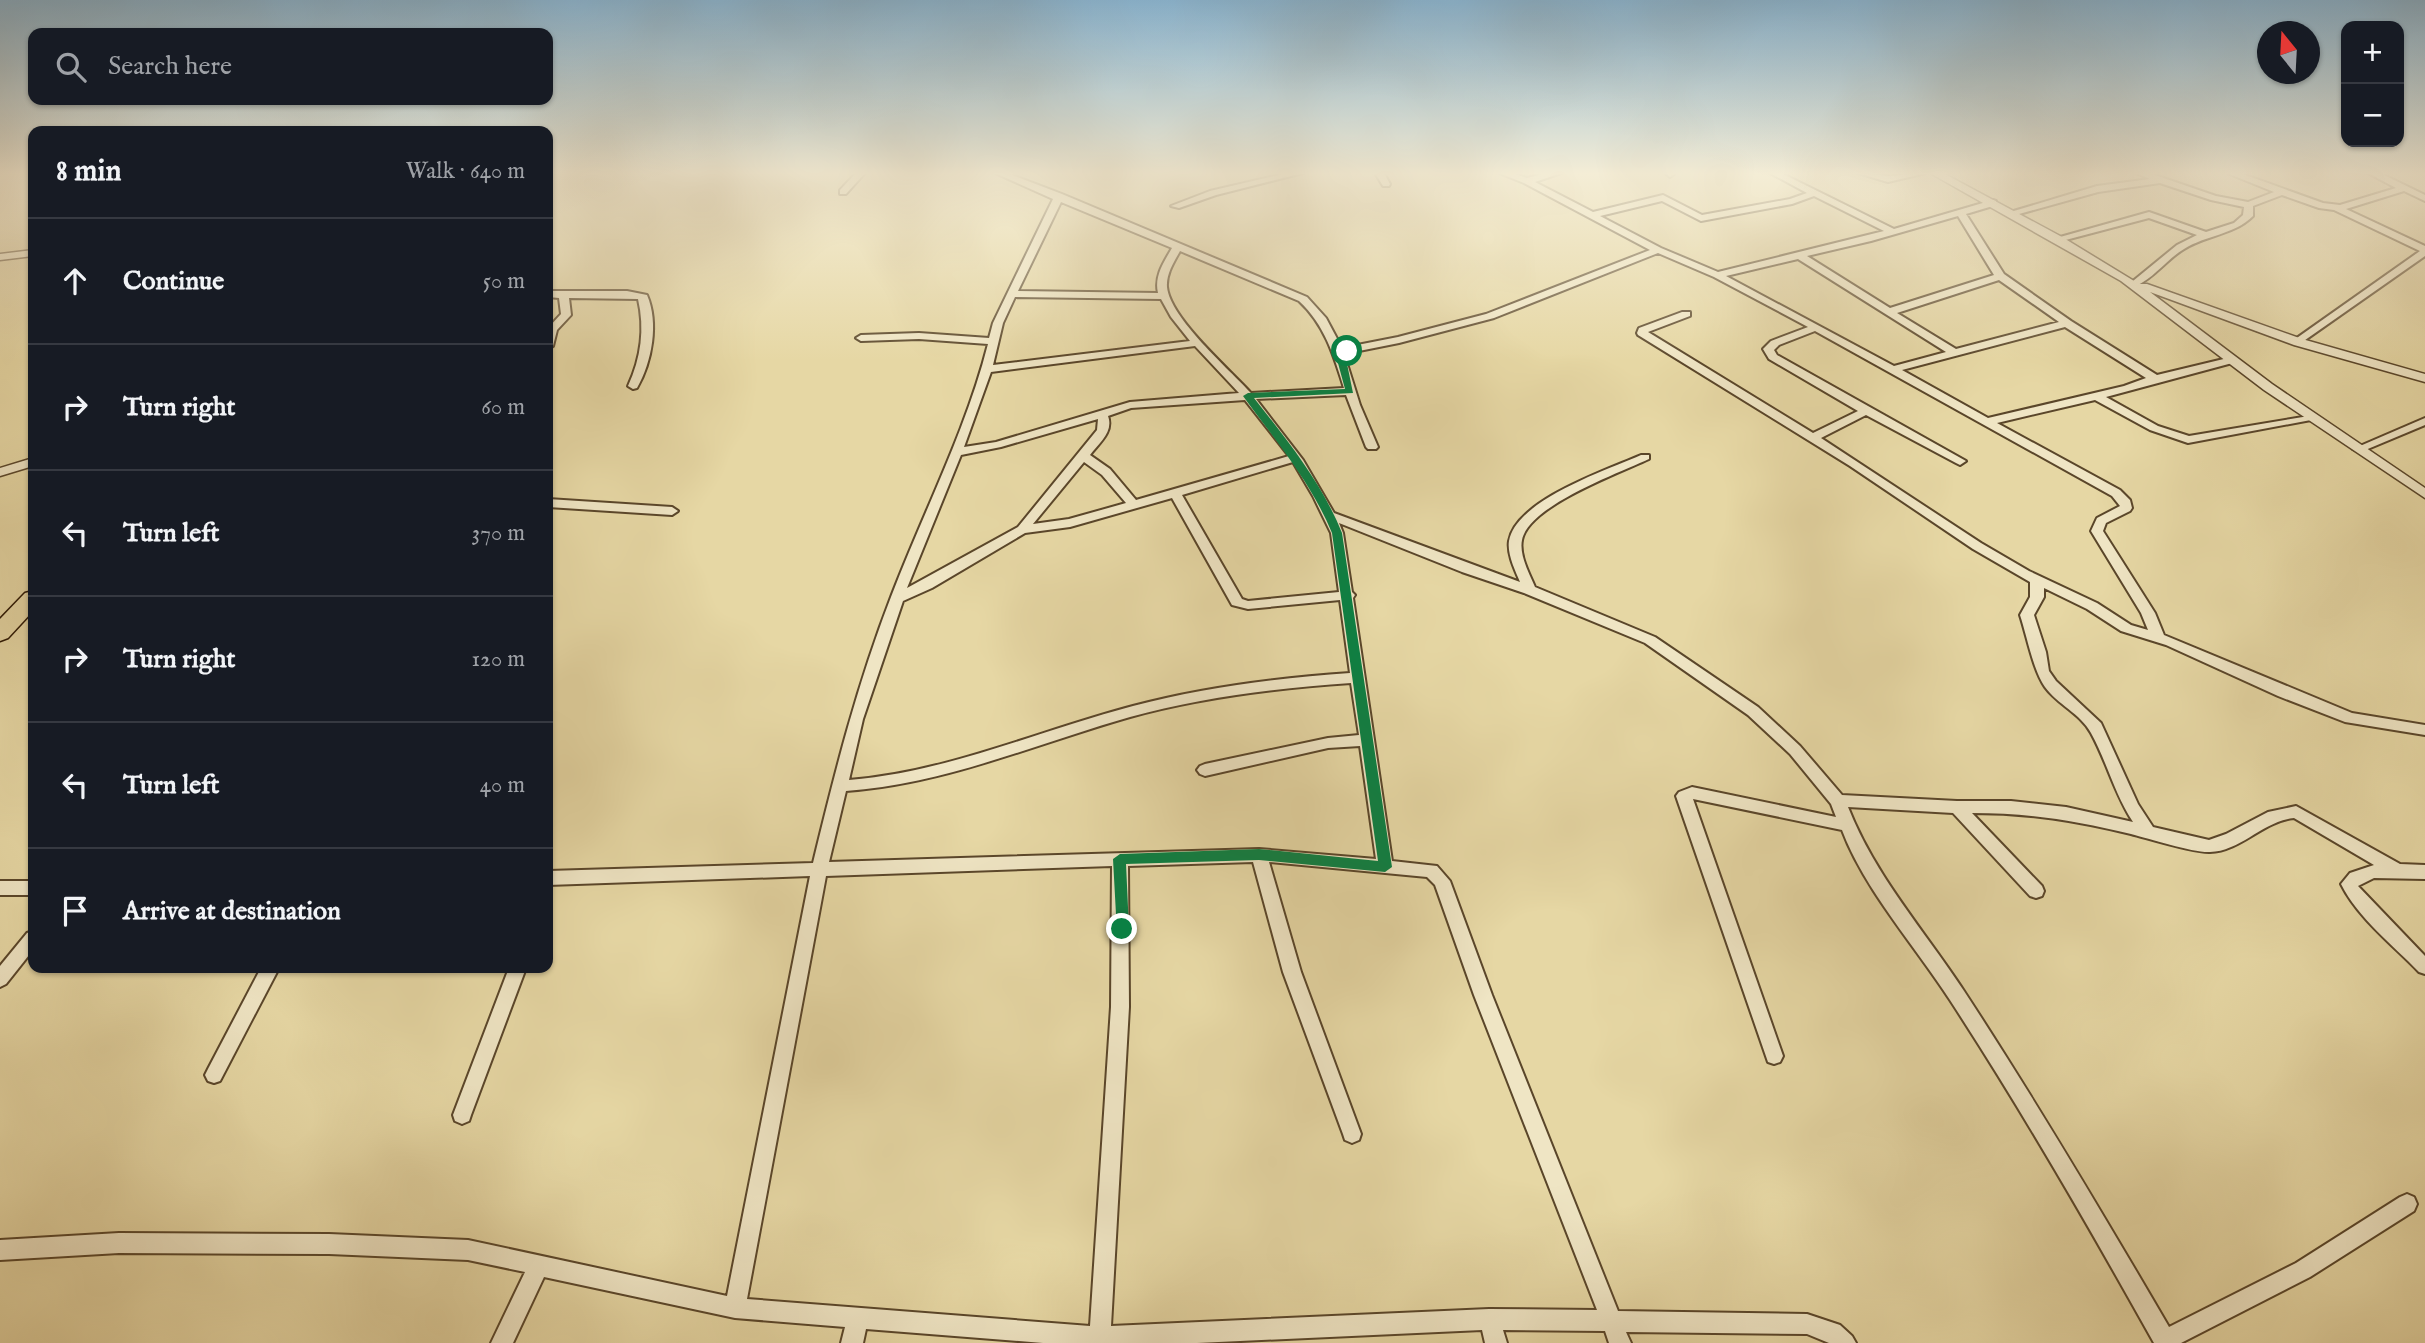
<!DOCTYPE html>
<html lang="en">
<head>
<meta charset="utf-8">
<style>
	body { margin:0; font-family:"IM FELL English",serif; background:#20242c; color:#f1f3f6 }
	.controls { position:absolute; right:21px; top:21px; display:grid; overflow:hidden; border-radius:14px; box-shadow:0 2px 5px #0004 }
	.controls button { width:63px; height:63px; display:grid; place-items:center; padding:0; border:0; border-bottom:2px solid #363941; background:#171b24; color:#f1f3f6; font:35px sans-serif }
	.compass { position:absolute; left:2257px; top:21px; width:63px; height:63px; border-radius:50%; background:#171b24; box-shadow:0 2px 5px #0004; rotate:342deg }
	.stop { position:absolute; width:21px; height:21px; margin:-16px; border:5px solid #0b8043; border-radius:50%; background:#fff }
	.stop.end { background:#0b8043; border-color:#fff; box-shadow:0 2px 7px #0008 }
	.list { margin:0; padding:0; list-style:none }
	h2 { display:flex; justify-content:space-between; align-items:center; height:91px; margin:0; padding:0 28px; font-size:30px }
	h2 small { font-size:23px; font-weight:400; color:#9ea1a6 }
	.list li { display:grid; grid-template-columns:46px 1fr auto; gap:21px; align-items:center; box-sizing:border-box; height:126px; padding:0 28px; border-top:2px solid #363941 }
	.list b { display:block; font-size:26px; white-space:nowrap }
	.list em { font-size:23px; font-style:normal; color:#9ea1a6 }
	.icon { flex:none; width:38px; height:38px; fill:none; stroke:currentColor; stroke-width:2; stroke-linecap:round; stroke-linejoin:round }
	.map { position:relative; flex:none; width:2425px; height:1343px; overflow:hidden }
	.search { position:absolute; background:#171b24; box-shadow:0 2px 5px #0004; left:28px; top:28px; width:525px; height:77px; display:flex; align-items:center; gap:18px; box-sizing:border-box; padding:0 24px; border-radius:14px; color:#9ea1a6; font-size:26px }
	.panel { position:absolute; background:#171b24; box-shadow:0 2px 5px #0004; left:28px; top:126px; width:525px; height:847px; border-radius:14px }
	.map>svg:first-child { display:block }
</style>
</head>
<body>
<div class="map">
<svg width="2425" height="1343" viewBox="0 0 2425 1343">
	<rect width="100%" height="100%" fill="#e6d7a4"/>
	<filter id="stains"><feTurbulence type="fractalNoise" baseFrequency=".00286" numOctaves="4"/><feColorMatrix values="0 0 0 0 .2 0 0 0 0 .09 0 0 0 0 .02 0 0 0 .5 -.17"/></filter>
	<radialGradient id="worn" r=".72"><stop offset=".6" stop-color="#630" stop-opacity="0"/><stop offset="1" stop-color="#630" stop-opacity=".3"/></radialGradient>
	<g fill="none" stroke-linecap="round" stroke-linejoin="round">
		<defs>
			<g id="minor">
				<polygon points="856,173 865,173 846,194 840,194 840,190"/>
				<path d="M995 173H1007L1062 194 1307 297 1326 318 1342 348 1398 337 1486 314 1650 250 1524 183 1499 173H1512L1527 178 1546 173H1561L1535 182 1593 212 1663 195 1702 215 1790 199 1807 193 1770 173H1781L1894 229 1993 200 1996 201V205L1966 214 2004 274 2071 321 2157 375 2232 357 2237 360 2236 362 2106 397 2158 426 2189 436 2315 415 2317 417 2311 420 2188 443 2150 430 2095 400 1997 423 2120 490 2130 500 2132 508 2130 511 2106 523 2103 531 2155 613 2164 635 2352 713 2425 725V735L2345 722 2278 696 2166 645 2121 631 2087 609 2044 588V597L2034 615 2046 652 2049 671 2056 681 2101 723 2138 804 2153 827 2209 840 2226 834 2268 812 2296 806 2400 864 2425 865V879L2374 878 2358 886 2425 956V974L2419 972C2393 945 2358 918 2341 884L2350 873 2374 865 2294 818C2263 821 2241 851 2210 852 2194 853 2150 839 2131 834 2076 821 2030 813 1972 813L2042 886 2044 891 2042 896 2036 898 2030 896 1953 813 1848 807C1875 876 1924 930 1964 991 2036 1101 2103 1214 2169 1327L2296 1263 2400 1197 2407 1194 2414 1197 2417 1204 2414 1211 2310 1277 2181 1343H2154C2089 1227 2023 1112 1950 1000 1916 947 1864 889 1842 830L1693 799 1783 1056 1780 1062 1774 1064 1768 1062 1676 796 1679 792 1692 787 1836 817 1831 804 1790 754 1748 715 1645 643 1524 593 1462 572 1339 523 1343 533 1352 592 1355 595 1353 598 1392 861 1437 866 1450 881 1492 995 1618 1311 1807 1314 1840 1325 1852 1336 1856 1343H1829L1807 1334 1626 1332 1631 1343H1609L1605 1331 1503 1330 1507 1343H1485L1482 1330 1197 1343H1043L866 1329 863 1343H841L845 1327 735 1318 544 1277 513 1343H491L525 1272 468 1260 329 1254 119 1253 0 1260V1240L119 1233 329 1234 468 1240 727 1296 810 876 548 885V871L813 863C835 772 857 685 891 597 923 513 966 431 988 344L919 339 861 341 856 338 861 335 919 333 989 338 993 323 1053 199ZM1814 196 1884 231 1718 272 1661 248 1600 216 1662 201 1701 221 1792 204ZM1061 202 1172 248C1164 262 1154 276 1158 293L1018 291ZM1958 216 1994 275 1890 308 1807 256 1871 241ZM1180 251 1299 301C1325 325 1334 356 1344 388L1251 393C1229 369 1170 318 1167 287 1166 274 1174 262 1180 251ZM1658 253 1714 277 1808 327 1771 341 1763 349 1769 359 1858 411 1813 433 1648 332 1690 316V312H1682L1639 328 1637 333 1638 335 1850 466 1973 549 2030 582V597L2020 615C2027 636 2033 670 2045 687 2057 704 2081 714 2091 733 2107 762 2115 795 2133 822L2066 807 2011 801H1957L1842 795 1800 746 1758 707 1655 637 1535 587C1529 573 1519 555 1522 540 1528 506 1619 473 1649 459V455H1641C1607 470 1516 500 1509 541 1507 554 1515 570 1520 582L1334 513 1303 460 1256 399 1346 395 1366 447 1368 449H1376L1378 447 1360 405 1344 354 1399 343 1494 318ZM1798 259 1946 352 1894 366 1726 276ZM1999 280 2059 322 1956 349 1897 313ZM1015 297 1161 299 1171 317 1190 341 993 365 1003 323ZM2065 327 2146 378 2124 386 1988 418 1902 370ZM1815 331 2112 496 2120 506 2097 518 2091 531 2141 613 2148 630 2131 625 2097 603 2029 571 1981 543 1821 438 1866 415 1956 463 1960 465 1966 461 1777 355 1774 350 1779 345ZM1195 346 1239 393 1130 402 996 442 964 447 991 372ZM1245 400 1289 456 1136 500 1110 469 1090 455C1099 443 1114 432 1108 416L1131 408ZM1098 419 1097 430 1018 527 907 588 961 455 1001 447ZM1084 462 1102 475 1126 503 1069 519 1033 524ZM1293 462 1313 496 1331 533 1339 592 1248 601 1242 599 1182 495ZM1172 498 1232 605 1248 609 1340 600 1350 673C1277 678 1204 687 1133 706 1038 731 948 772 849 780L863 719 903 601 932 588 1025 533 1070 527ZM1351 683 1359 735 1328 738 1205 764 1200 766 1197 770 1200 774 1205 776 1328 748 1360 746 1376 859 1259 849 829 862 846 791C945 784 1035 744 1130 717 1202 697 1277 688 1351 683ZM1253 862 1283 972 1343 1134 1345 1140 1352 1143 1359 1140 1361 1134 1301 972 1269 862 1427 877 1435 885 1474 995 1597 1310 1489 1309 1111 1326 1129 1007 1128 866ZM1112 866 1111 1007 1090 1326 747 1299 826 876Z"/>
				<polygon points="1287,173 1303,173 1216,195 1179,208 1171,206 1210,191"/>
				<polygon points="1375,173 1384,173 1390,184 1389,186 1383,186"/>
				<polygon points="1665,173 1674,173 1674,174 1670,177"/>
				<polygon points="1858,173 1888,176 1926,173 1888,182"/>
				<path d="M2136 173H2149L2216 196 2248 202 2274 192 2227 173H2240L2323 203 2340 205 2396 188 2368 173H2380L2425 195V201L2404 191 2346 209 2425 246V256L2298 345 2294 344V340L2420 251 2334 210 2319 208 2282 195 2253 206V216C2234 235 2206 235 2184 249 2167 259 2154 278 2136 286L2131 283 2133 281 2177 245 2197 235 2149 218 2058 242 2053 239 2149 212 2206 232 2234 223 2243 215 2244 207 2211 200 2160 183 2098 192 2012 216 2007 213 2097 186 2150 179Z"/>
				<path d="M548 291H627L647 295C659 323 652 362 637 388L633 389 628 386C641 358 645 329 638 299L569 298 571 315 557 330 553 346 548 349V328L561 314 559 298 548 297Z"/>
				<polygon points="2425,418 2425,425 2363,451 2359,452 2353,449"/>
				<polygon points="548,499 672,507 678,511 672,515 548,507"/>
				<rect x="0" y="881" width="33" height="14"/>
				<polygon points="33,931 33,950 6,984 0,987 0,966 27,933"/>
				<polygon points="261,968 279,968 220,1081 214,1083 208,1081 205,1075 208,1069"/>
				<polygon points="509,968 526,968 471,1115 469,1121 462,1124 455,1121 453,1115"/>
			</g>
			<g id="tertiary">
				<polygon points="1930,173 1943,173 2062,237 2139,284 2147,284 2302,339 2425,374 2425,382 2294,345 2150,292 2272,384 2425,488 2425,498 2264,390 2121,281"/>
				<polygon points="33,250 33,256 0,260 0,254"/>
				<polygon points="33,458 33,466 0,476 0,468"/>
			</g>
			<polygon id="trunk" points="33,591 33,611 8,638 0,641 0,619 25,593"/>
		</defs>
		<use href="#minor" stroke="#5a462a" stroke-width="4"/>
		<use href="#tertiary" stroke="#5a462a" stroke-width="3"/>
		<use href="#trunk" stroke="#2b1602" stroke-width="3"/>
		<use href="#minor" fill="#efe5c4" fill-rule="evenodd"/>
		<use href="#tertiary" fill="#efe5c4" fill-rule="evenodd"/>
		<use href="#trunk" fill="#e6d7a4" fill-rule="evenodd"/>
	</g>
	<linearGradient id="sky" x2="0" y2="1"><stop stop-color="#89b5d2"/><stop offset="0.48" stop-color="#f4edd6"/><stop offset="1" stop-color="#f4edd6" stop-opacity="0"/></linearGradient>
	<rect width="2425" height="361" fill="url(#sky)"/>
	<path fill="#0b8043" d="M1340 349 1351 351 1345 354 1353 393 1254 398C1287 440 1322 483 1342 533L1392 867 1385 872 1259 860 1126 864 1129 929 1122 934 1117 933 1113 859 1120 854 1259 849 1378 861 1332 533C1311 482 1275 440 1243 396L1248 393 1345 389 1335 352Z"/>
	<rect width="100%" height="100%" filter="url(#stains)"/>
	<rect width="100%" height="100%" fill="url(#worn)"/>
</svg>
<div class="controls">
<button>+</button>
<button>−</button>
</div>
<svg class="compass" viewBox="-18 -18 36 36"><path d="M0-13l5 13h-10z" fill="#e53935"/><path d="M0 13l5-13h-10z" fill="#9ea1a6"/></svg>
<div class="stop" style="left:1347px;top:351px"></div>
<div class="stop end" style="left:1122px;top:929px"></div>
<div class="search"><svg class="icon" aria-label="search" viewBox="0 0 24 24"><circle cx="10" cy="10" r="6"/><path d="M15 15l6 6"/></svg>Search here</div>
<section class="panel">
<h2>8 min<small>Walk · 640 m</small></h2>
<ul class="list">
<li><svg class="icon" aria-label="ahead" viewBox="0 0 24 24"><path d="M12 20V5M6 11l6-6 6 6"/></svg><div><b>Continue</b></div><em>50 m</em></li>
<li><svg class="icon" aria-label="right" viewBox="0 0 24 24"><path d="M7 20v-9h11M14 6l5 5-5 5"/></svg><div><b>Turn right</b></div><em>60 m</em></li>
<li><svg class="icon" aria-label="left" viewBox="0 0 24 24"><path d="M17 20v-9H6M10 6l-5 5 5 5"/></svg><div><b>Turn left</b></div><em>370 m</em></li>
<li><svg class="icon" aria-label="right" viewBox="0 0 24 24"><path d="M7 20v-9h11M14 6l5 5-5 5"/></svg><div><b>Turn right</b></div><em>120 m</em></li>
<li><svg class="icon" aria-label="left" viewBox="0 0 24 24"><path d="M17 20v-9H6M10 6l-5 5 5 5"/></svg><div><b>Turn left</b></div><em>40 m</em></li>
<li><svg class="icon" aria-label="arrive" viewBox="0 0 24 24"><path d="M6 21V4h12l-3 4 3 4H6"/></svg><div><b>Arrive at destination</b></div></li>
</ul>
</section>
</div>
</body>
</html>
